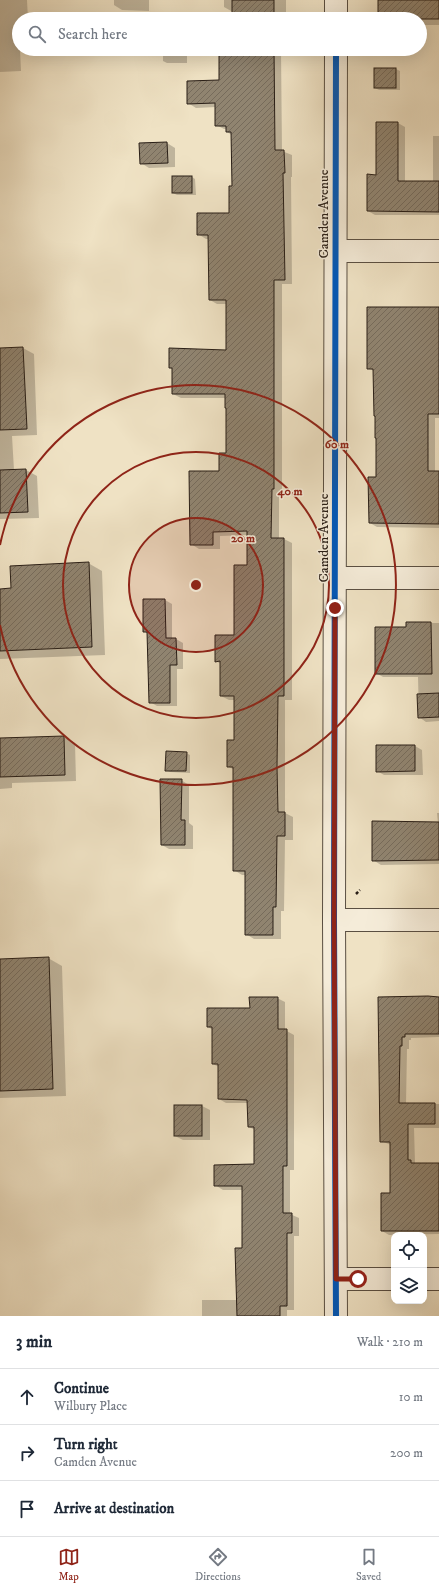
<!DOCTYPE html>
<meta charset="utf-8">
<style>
body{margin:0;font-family:"IM FELL DW Pica",serif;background:#f2f2f3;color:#1f2937}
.controls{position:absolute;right:12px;bottom:12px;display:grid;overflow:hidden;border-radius:8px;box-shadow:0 4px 16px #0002}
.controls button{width:36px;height:36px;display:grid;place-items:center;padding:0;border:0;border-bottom:1px solid #e0e1e3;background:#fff;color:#1f2937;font:20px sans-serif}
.stop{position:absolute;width:12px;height:12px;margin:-9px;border:3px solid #8f2418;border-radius:50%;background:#fff}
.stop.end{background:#8f2418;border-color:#fff;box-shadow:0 1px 4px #0008}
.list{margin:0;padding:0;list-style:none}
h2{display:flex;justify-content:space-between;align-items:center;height:52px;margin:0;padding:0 16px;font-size:17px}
h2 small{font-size:13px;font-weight:400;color:#747a83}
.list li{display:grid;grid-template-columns:26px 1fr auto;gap:12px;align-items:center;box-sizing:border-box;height:56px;padding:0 16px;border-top:1px solid #e0e1e3}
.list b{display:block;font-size:15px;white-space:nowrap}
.list p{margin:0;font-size:13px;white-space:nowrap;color:#747a83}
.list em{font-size:13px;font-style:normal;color:#747a83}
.icon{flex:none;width:22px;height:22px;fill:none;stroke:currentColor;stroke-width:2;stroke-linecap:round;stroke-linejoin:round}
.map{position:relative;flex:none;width:439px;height:1316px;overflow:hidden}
.search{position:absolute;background:#fff;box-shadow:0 4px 16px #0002;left:12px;right:12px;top:12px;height:44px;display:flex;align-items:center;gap:10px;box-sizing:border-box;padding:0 14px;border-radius:22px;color:#747a83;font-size:15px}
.sheet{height:220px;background:#fff}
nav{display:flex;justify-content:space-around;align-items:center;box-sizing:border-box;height:56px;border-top:1px solid #e0e1e3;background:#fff;font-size:11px;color:#747a83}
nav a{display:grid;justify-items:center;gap:2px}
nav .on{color:#8f2418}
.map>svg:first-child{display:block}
.shadow{fill:#0003}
.building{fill:url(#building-hatch);stroke:#291e16}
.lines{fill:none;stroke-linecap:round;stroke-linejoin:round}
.minor-casing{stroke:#5a4f42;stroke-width:24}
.path{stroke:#291e16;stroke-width:2.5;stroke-dasharray:3 2;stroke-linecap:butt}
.minor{stroke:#f5ecd9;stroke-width:22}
.cycleway-casing{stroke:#f5ecd9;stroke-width:8}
.cycleway{stroke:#0057b8;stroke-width:6}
.route{stroke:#8f2418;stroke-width:5}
.ring{fill:none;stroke:#8f2418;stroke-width:2}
.labels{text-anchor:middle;stroke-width:3;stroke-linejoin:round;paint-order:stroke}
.street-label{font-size:14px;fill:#291e16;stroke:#f5ecd9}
.centre{fill:#8f2418;stroke:#f5ecd9;stroke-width:2}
.ring-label{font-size:12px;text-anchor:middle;font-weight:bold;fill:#8f2418;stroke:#f5ecd9;stroke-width:3;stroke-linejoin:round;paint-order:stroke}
</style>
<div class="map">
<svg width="439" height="1316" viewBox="0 0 439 1316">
<defs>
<pattern id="building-hatch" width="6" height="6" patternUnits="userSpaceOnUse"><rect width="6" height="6" fill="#908470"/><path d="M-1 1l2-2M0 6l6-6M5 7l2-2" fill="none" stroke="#766b5b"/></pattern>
</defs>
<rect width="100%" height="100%" fill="#efe2c4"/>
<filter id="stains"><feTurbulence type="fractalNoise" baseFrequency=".005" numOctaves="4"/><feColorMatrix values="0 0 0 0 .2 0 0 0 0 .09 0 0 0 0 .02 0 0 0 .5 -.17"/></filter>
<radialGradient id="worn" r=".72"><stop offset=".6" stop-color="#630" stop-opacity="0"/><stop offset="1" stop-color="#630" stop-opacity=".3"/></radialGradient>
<g class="shadow">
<polygon points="0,0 27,0 28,19 19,19 19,49 20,49 21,71 0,72"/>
<polygon points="114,0 149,0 149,11 122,10 114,5"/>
<polygon points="224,0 286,0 286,19 233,19 233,12 224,7"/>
<polygon points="379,0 439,0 439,25 420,25 420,27 420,19 379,19"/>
<polygon points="163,49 187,49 187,63 167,63 163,61"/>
<polygon points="220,49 281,49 282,151 292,155 292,177 291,177 292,284 282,284 282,493 279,493 279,539 284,539 292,543 292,700 285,700 285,813 293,817 293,840 285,840 284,911 281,911 281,939 254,939 246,934 246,875 242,875 234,870 234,770 228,766 235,741 235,700 229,700 221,696 221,664 216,661 235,636 248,566 248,535 220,536 220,549 199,549 191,544 228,454 228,409 226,398 181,398 173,394 173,369 170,368 227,351 227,304 217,304 210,300 209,239 206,239 198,234 230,214 233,187 232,135 227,132 227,129 224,129 216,125 216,107 196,108 188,103 220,81"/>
<polygon points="375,69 396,69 400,71 400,90 379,90 375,88"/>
<polygon points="398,123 405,127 405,182 433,182 433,136 439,136 439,215 375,215 368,211 377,176"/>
<polygon points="167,143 175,148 175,167 149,168 141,163"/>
<polygon points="192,177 195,179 196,195 177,195 173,193"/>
<polygon points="439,308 439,418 435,418 435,472 439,472 439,528 377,527 370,523 377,478 374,371 368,368"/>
<polygon points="23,348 34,354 37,435 12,436 14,470 26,470 37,476 39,518 0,519 0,349"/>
<polygon points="88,563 102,571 105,655 0,659 0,590 12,589"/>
<polygon points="165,600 172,604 172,639 176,639 183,643 183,669 177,669 177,706 157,706 150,702 148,634 144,631"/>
<polygon points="407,623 439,623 439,721 426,722 419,717 418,677 383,677 376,673 407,628"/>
<polygon points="64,737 75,743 76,781 12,783 12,788 0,789 0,739"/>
<polygon points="415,746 422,750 423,775 384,775 377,771"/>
<polygon points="186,753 190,755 190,773 170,772 166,770"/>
<polygon points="181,780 189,785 189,823 193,826 193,849 169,849 162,845"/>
<polygon points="437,813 439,813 439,864 381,865 373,860 438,823"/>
<polygon points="48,958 62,966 66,1096 0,1098 0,960"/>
<polygon points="439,997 439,1037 411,1038 411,1040 409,1040 409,1049 407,1049 406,1104 439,1104 439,1128 414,1128 415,1163 439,1164 439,1234 389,1235 382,1231 391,1194 391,1145 381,1141 379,998"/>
<polygon points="277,998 285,1002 285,1030 294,1035 294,1170 290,1170 290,1214 299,1218 299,1236 294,1236 294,1310 287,1310 287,1316 202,1316 202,1300 237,1300 243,1249 243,1190 223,1190 215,1185 255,1165 255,1130 249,1127 248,1103 226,1103 219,1099 219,1067 213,1064 213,1030 208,1027"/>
<polygon points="175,1106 202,1106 210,1110 210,1140 183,1140 175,1136"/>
</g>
<g class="building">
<rect x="232" y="0" width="42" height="19"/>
<rect x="378" y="0" width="61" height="19"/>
<polygon points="219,49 274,49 275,150 284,150 285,173 283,173 285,280 274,280 274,489 272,489 271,538 284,538 284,696 278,696 277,767 278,812 285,812 285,836 277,836 276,907 273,907 273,935 245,935 245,871 233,871 233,767 227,767 227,740 234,740 234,696 220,696 220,661 215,662 215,635 234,635 234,565 247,565 247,531 213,532 213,545 190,545 189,471 219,471 219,453 226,453 226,408 225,408 225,394 172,394 172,368 169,368 169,348 226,350 226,300 209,300 208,235 197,235 197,213 229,213 229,186 232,186 231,132 226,132 226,126 215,126 215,103 187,104 187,81 219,80"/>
<rect x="374" y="68" width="22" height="20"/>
<polygon points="376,122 398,122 398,181 439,181 439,212 367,211 367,174 376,175"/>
<polygon points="167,142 168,163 140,164 139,143"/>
<rect x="172" y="176" width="20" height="17"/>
<polygon points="367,307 439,307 439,414 428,414 428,471 439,471 439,524 369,523 368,477 376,477 376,438 375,438 375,416 374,416 373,369 367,369"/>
<polygon points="23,347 27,429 0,430 0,348"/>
<polygon points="26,469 28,512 0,513 0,470"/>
<polygon points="89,562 92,647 0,651 0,589 11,588 10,566"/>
<polygon points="143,599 165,599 166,638 176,638 177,665 170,665 170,703 149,703 147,632 143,632"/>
<polygon points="406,622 431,622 432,674 375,674 375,627 406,627"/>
<polygon points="439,693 439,717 418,718 417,694"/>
<polygon points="64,736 65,775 0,777 0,738"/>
<polygon points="376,745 415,745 415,771 376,772"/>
<polygon points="166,751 187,752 186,771 165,771"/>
<polygon points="160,779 182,779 181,820 185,820 185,845 161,845"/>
<polygon points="372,821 439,822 439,860 372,861"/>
<polygon points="49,957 53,1089 0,1091 0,959"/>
<polygon points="428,996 439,997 439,1034 405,1034 405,1037 402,1037 402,1046 400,1046 399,1103 435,1103 435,1124 408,1124 408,1160 411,1160 411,1163 439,1163 439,1231 381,1231 381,1193 390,1193 390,1142 380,1142 378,997"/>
<polygon points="249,997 278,997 278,1029 287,1029 287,1166 283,1166 283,1213 292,1213 292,1233 287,1233 287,1306 280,1306 280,1316 237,1316 235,1248 242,1248 242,1186 214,1186 214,1165 254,1164 254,1127 248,1127 247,1100 218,1099 218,1064 212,1064 212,1027 207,1027 207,1008 250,1008"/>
<rect x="174" y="1105" width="28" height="31"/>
</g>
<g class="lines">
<g class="minor-casing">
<g id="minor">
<polyline points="336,0 336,19"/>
<polyline points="336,49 334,920 336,1316"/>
<polyline points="335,251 439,251"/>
<polyline points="335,578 439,578"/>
<polyline points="334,920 439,920"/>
<polyline points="336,1279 394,1279"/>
<polyline points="424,1279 439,1279"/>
</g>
</g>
<polyline class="path" points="356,894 360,890"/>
<use href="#minor" class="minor"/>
<g class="cycleway-casing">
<polyline id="cycleway" points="336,49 334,920 336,1316"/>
</g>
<use href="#cycleway" class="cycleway"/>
</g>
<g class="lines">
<polyline class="route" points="335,608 334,920 336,1279 358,1279"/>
</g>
<circle cx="196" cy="585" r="67" fill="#8f2418" fill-opacity=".12"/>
<g class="ring">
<circle cx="196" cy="585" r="67"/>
<circle cx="196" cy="585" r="133"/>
<path d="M0 545A200 200 0 1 1 0 625"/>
</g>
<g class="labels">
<g class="street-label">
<text transform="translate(323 214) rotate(-90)" y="5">Camden Avenue</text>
<text transform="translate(323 538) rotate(-90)" y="5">Camden Avenue</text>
</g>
</g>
<circle cx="196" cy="585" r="6" class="centre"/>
<g class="ring-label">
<text x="337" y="448">60 m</text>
<text x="290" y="495">40 m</text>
<text x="243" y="542">20 m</text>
</g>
<rect width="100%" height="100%" filter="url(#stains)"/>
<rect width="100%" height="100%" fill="url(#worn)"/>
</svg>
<div class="controls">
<button><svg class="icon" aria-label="locate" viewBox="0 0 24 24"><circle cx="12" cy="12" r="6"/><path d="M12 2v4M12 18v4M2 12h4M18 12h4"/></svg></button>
<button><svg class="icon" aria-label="layers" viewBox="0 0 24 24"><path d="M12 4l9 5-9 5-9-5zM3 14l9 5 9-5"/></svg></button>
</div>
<div class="stop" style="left:358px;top:1279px"></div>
<div class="stop end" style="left:335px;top:608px"></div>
<div class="search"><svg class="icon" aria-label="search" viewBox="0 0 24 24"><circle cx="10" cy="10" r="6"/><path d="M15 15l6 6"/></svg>Search here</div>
</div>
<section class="sheet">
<h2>3 min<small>Walk · 210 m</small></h2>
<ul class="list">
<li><svg class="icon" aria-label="ahead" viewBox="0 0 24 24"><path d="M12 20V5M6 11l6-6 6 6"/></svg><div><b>Continue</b><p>Wilbury Place</p></div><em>10 m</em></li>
<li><svg class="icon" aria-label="right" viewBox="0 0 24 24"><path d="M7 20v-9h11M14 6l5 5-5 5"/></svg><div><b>Turn right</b><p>Camden Avenue</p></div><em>200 m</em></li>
<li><svg class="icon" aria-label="arrive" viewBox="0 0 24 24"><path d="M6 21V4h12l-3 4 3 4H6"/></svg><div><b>Arrive at destination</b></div></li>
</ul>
</section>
<nav>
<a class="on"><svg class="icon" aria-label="map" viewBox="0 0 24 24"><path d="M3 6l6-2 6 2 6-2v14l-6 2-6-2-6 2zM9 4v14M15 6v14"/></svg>Map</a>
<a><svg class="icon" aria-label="directions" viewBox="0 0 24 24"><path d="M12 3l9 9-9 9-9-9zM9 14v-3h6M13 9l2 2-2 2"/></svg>Directions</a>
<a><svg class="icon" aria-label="saved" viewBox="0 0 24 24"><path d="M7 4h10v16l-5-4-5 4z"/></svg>Saved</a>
</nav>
